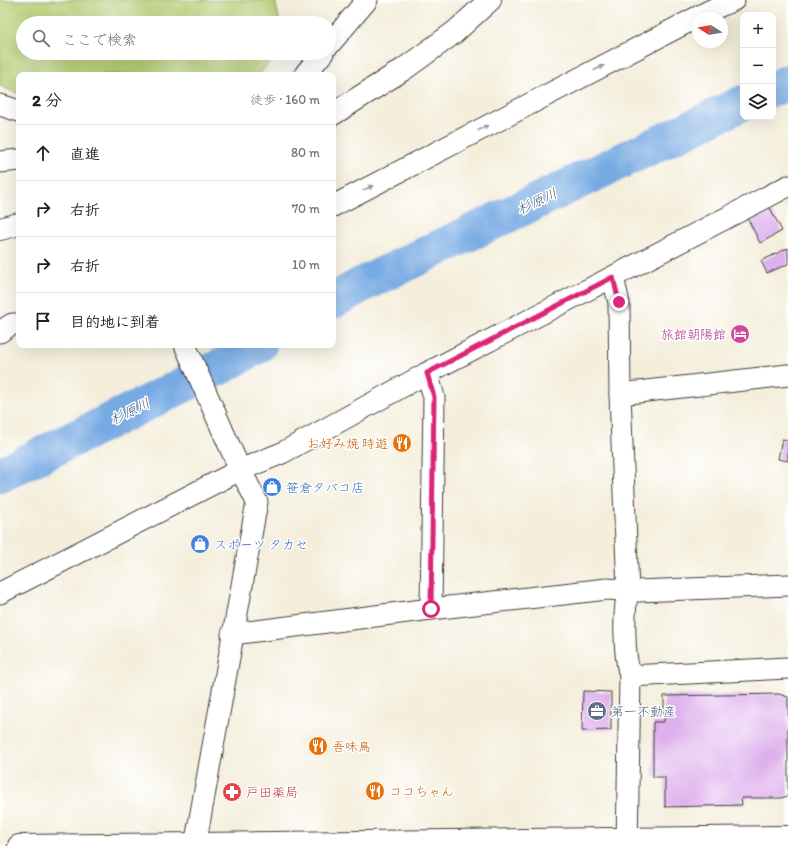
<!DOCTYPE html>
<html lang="ja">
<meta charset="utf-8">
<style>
body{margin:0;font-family:Itim,"Klee One",sans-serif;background:#f6f6f6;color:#202124}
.controls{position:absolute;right:12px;top:12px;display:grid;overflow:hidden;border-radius:8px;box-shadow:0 4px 16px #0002}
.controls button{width:36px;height:36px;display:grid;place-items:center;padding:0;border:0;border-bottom:1px solid #e0e0e0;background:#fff;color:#202124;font:20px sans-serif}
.compass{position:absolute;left:692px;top:12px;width:36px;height:36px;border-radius:50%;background:#fff;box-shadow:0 4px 16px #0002;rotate:281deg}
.stop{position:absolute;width:12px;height:12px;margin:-9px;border:3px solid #db2777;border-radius:50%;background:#fff}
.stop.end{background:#db2777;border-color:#fff;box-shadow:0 1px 4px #0008}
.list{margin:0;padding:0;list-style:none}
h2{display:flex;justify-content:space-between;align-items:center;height:52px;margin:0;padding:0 16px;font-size:17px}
h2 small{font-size:13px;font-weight:400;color:#757577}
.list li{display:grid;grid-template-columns:26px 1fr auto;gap:12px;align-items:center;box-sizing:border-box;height:56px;padding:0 16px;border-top:1px solid #e0e0e0}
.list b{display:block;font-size:15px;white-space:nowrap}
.list em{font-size:13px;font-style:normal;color:#757577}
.icon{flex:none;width:22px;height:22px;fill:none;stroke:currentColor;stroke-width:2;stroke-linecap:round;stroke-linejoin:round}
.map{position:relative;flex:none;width:788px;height:846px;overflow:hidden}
.search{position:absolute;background:#fff;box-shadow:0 4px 16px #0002;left:16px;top:16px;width:320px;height:44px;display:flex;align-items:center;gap:10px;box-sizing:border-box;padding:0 14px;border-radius:22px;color:#757577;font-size:15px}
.panel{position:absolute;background:#fff;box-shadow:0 4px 16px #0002;left:16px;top:72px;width:320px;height:276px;border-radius:8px}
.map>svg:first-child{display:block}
.green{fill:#b5cd73;stroke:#687448}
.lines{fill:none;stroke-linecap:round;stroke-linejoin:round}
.stream{stroke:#77aae3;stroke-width:6}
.river{stroke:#77aae3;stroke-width:36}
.building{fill:#deb0ed}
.minor-casing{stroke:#3c3c39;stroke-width:23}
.tertiary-casing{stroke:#3c3c39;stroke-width:24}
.minor{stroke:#fff;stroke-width:21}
.tertiary{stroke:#fff;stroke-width:22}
.oneway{fill:#999}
.route{stroke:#db2777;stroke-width:5}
.labels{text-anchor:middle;stroke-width:3;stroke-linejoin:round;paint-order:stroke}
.hotel-label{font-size:13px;fill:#b23c85;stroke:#fff;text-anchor:end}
.food-label{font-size:13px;fill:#c56008;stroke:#fff;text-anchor:start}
.shop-label{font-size:13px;fill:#366cbe;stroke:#fff;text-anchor:start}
.service-label{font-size:13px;fill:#4e5e75;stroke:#fff;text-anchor:start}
.health-label{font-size:13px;fill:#be3a42;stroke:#fff;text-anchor:start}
.water-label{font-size:14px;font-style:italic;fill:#455c76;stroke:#fff}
</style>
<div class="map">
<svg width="788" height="846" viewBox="0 0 788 846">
<rect width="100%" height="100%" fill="#fff"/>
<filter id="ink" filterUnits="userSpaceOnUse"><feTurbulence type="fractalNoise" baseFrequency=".025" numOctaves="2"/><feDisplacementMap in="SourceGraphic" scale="8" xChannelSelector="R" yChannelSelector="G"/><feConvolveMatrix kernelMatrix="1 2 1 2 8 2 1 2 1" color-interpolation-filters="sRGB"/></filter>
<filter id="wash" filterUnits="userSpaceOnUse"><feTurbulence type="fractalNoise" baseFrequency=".012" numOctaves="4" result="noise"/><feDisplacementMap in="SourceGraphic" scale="16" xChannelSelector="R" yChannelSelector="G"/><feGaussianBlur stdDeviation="0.9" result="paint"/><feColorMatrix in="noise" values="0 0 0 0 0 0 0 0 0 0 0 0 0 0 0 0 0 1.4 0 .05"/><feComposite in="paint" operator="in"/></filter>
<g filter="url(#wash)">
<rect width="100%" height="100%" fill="#f4eedb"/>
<polygon class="green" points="0,0 275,0 280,23 23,23 23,53 277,53 259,75 19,75 19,94 0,86"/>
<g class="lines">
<polyline class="stream" points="292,75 301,66"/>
<g class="river">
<polyline points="773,89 788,82"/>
<polyline points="333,301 361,285 743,103"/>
<polyline points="0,475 228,363 259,345"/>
</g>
</g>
<g id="blocks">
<g class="building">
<polygon points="768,204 782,231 760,243 746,215"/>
<polygon points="788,248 788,264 767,273 761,261"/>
<polygon points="782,439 788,440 788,461 778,459"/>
<polygon points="583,691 611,692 611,730 582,731"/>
<polygon points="779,694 788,697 788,796 781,798 741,798 742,805 665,807 665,777 653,777 653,722 664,722 664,696"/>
</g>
</g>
</g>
<g filter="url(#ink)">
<use href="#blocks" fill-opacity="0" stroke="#3c3c39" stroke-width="1"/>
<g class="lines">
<g class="minor-casing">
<g id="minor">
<polyline points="329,45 367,0"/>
<polyline points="307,75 306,73 323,53"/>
<polyline points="0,105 19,111"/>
<polyline points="0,162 19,160"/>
<polyline points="333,206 709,11 734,0"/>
<path d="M 613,277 L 619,303 L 620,394 L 628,591 C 623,613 624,655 630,676 L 627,846"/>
<polyline points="0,332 12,324 19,324"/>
<polyline points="185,345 237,463 257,502 195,846"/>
<polyline points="427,373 434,397 431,609"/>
<polyline points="620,394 788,375"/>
<polyline points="0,593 240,470 282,453 427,373 788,186"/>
<polyline points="232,634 431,609 607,589 638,591 788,585"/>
<polyline points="630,676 788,668"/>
</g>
</g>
<g class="tertiary-casing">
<g id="tertiary">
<polyline points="333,114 404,69 455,32 490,0"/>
<polyline points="0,229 19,224"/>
<polyline points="19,846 788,837"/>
</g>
</g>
<use href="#minor" class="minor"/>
<use href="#tertiary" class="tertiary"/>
</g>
<defs><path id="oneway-solid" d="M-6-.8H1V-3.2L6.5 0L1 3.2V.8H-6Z"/></defs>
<g class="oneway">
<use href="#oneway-solid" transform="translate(599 68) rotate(-27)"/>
<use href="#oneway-solid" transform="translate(483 128) rotate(-27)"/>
<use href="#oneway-solid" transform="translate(368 188) rotate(-27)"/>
</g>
</g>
<g class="lines" filter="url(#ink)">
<polyline class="route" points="431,609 434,397 427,373 613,277 619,302"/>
</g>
<defs>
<g id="hotel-disc" transform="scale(1)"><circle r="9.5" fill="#d1479c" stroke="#fff"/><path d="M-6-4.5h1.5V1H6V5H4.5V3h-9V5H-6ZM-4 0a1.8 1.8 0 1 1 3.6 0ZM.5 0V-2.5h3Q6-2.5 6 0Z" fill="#fff"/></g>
<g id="restaurant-disc" transform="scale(1)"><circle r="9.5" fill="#e8710a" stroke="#fff"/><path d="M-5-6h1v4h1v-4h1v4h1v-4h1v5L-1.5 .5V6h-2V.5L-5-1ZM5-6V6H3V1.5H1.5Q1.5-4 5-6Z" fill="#fff"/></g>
<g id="shop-disc" transform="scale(1)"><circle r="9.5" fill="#3f7fe0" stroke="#fff"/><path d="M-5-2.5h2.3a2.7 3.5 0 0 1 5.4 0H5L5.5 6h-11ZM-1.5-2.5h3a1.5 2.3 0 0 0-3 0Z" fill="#fff"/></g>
<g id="office-disc" transform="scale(1)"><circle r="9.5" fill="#5c6f8a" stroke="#fff"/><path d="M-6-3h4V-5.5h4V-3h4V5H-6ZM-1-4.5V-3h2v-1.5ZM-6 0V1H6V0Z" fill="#fff"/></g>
<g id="pharmacy-disc" transform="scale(1)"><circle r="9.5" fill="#e0444e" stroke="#fff"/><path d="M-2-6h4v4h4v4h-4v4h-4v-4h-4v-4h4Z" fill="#fff"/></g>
</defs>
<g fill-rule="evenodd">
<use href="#hotel-disc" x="740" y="334"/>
<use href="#restaurant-disc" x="402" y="443"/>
<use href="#shop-disc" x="272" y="487"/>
<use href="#shop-disc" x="200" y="544"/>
<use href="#office-disc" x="597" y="711"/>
<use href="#restaurant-disc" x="318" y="746"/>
<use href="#restaurant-disc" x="375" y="791"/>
<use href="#pharmacy-disc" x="232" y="792"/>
</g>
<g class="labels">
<g class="hotel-label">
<text x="726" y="339">旅館朝陽館</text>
</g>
<g class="food-label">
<text x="388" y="448" text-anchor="end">お好み焼 時遊</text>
<text x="332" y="751">吾味鳥</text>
<text x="389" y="796">ココちゃん</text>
</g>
<g class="shop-label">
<text x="286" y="492">笹倉タバコ店</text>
<text x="214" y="549">スポーツ タカセ</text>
</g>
<g class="service-label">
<text x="611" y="716">第一不動産</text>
</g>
<g class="health-label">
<text x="246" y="797">戸田薬局</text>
</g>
<g class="water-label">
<text transform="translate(537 201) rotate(-25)" y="5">杉原川</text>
<text transform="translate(130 411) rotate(-26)" y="5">杉原川</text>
</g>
</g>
</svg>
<div class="controls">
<button>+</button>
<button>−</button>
<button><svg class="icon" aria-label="layers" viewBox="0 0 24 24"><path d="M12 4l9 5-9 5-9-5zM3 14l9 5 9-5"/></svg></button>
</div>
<svg class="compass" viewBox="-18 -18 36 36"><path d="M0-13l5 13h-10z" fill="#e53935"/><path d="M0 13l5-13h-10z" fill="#757577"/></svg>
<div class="stop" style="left:431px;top:609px"></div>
<div class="stop end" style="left:619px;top:302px"></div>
<div class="search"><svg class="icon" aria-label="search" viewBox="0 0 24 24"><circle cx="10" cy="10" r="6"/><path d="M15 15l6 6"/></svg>ここで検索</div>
<section class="panel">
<h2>2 分<small>徒歩 · 160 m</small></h2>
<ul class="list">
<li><svg class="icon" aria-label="ahead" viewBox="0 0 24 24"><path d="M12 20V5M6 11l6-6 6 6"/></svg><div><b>直進</b></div><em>80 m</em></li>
<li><svg class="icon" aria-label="right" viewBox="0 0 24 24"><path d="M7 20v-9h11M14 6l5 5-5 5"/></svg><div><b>右折</b></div><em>70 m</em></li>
<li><svg class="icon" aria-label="right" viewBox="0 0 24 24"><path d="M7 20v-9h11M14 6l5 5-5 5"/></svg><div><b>右折</b></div><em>10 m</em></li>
<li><svg class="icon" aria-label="arrive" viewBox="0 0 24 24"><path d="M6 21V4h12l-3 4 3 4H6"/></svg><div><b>目的地に到着</b></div></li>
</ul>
</section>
</div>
